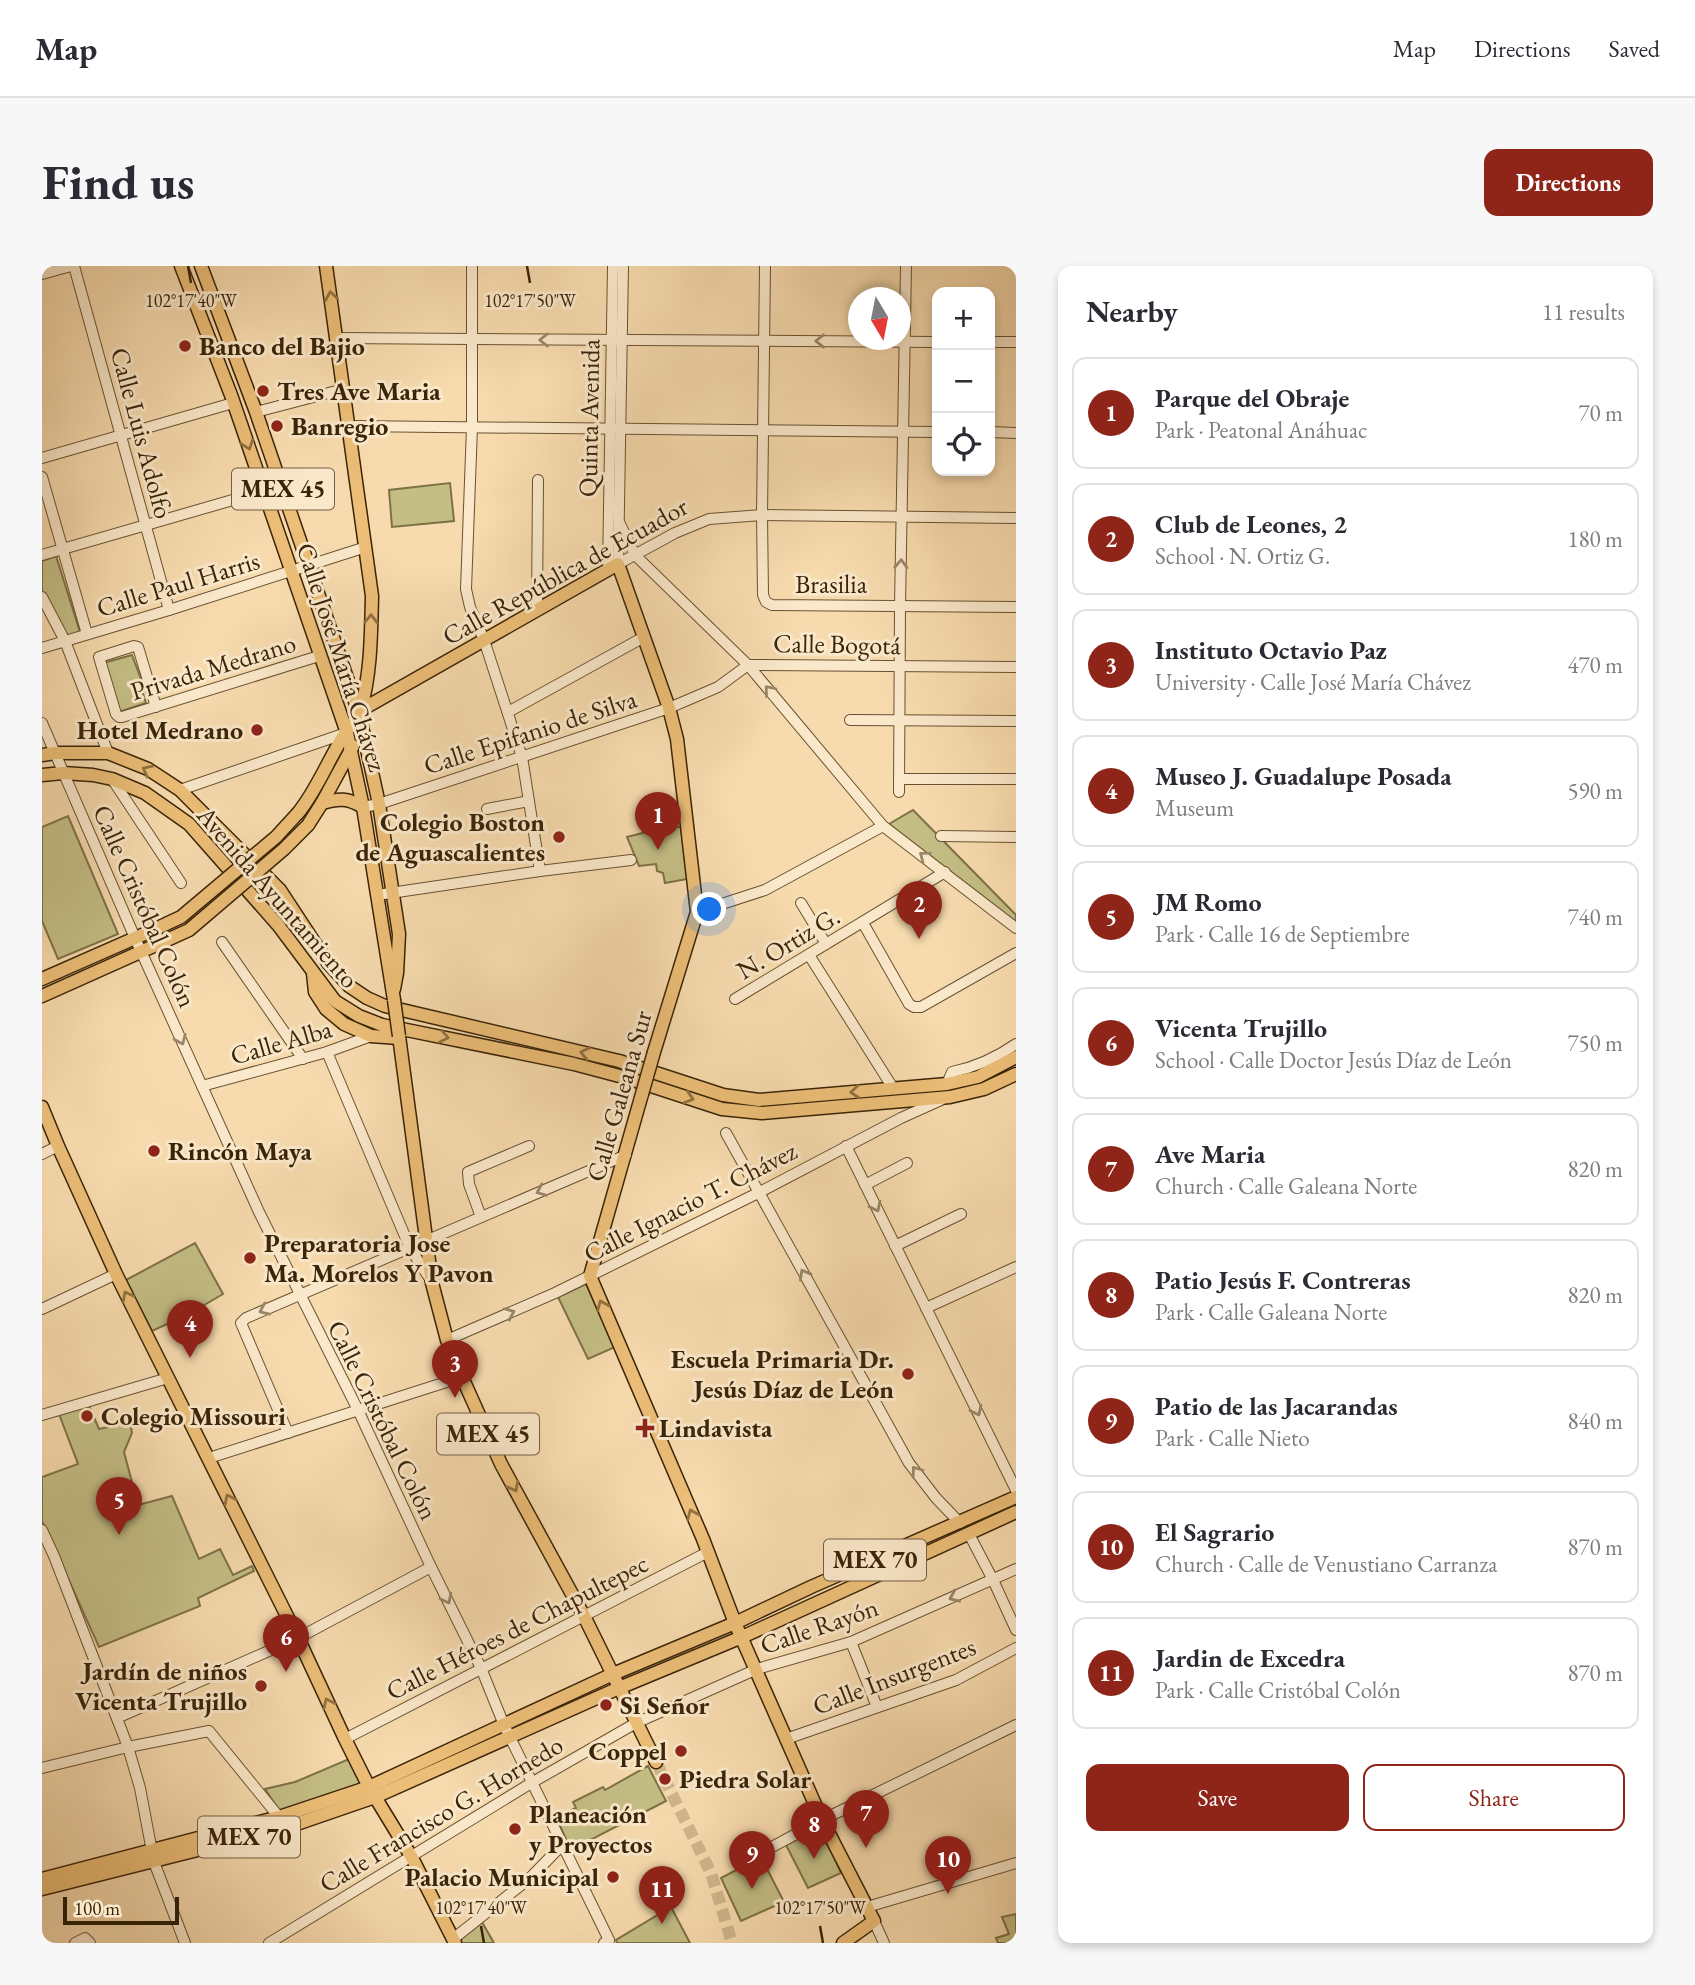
<!DOCTYPE html>
<meta charset="utf-8">
<style>
body{margin:0;font-family:"EB Garamond",serif;background:#f7f7f7;color:#2b2b33}
.controls{position:absolute;right:21px;top:21px;display:grid;overflow:hidden;border-radius:14px;box-shadow:0 4px 10px #0003}
.controls button{width:63px;height:63px;display:grid;place-items:center;padding:0;border:0;border-bottom:2px solid #e1e1e2;background:#fff;color:#2b2b33;font:35px sans-serif}
.compass{position:absolute;left:806px;top:21px;width:63px;height:63px;border-radius:50%;background:#fff;box-shadow:0 4px 10px #0003;rotate:170deg}
.scale{position:absolute;left:21px;bottom:18px;width:116px;box-sizing:border-box;padding-left:7px;border:4px solid #3a2408;border-top:0;font-size:19px;line-height:24px;white-space:nowrap;color:#3a2408;-webkit-text-stroke:5px #fae8ca;paint-order:stroke}
.you{position:absolute;left:668px;top:644px;width:24px;height:24px;margin:-18px;border:5px solid #fff;border-radius:50%;background:#1a73e8;box-shadow:0 0 0 10px #1a73e833}
.badge{display:grid;place-items:center;width:46px;height:46px;border-radius:50%;background:#8f2418;color:#fff;font-size:23px;font-weight:700}
.pin{position:absolute;translate:-50% -58px;filter:drop-shadow(0 2px 4px #0008)}
.pin::after{content:'';position:absolute;top:37px;width:24px;height:21px;background:inherit;clip-path:polygon(0 0,100% 0,50% 100%)}
.list{margin:0;padding:0;list-style:none}
h2{display:flex;justify-content:space-between;align-items:center;height:91px;margin:0;padding:0 28px;font-size:30px}
h2 small{font-size:23px;font-weight:400;color:#7c7c81}
.list li{display:grid;grid-template-columns:46px 1fr auto;gap:21px;align-items:center;box-sizing:border-box;height:112px;margin:0 14px 14px;padding:0 14px;border:2px solid #e1e1e2;border-radius:14px}
.list b{display:block;font-size:26px;white-space:nowrap}
.list p{margin:0;font-size:23px;white-space:nowrap;color:#7c7c81}
.list em{font-size:23px;font-style:normal;color:#7c7c81}
.actions{display:flex;gap:14px;padding:21px 28px}
.actions a{flex:1;padding:16px 0;border:2px solid #8f2418;border-radius:14px;text-align:center;font-size:24px;color:#8f2418}
.actions .main{background:#8f2418;color:#fff}
.icon{flex:none;width:38px;height:38px;fill:none;stroke:currentColor;stroke-width:2;stroke-linecap:round;stroke-linejoin:round}
.map{position:relative;flex:none;width:974px;height:1677px;overflow:hidden;border-radius:14px}
header{display:flex;align-items:center;gap:42px;box-sizing:border-box;height:98px;padding:0 35px;background:#fff;border-bottom:2px solid #e1e1e2}
header strong{font-size:33px}
nav{display:flex;gap:38px;margin-inline-start:auto;font-size:24px}
.intro{display:flex;align-items:center;justify-content:space-between;box-sizing:border-box;height:168px;padding:0 42px}
h1{margin:0;font-size:49px}
.button{padding:18px 32px;border-radius:14px;background:#8f2418;color:#fff;font-size:24px;font-weight:700}
main{display:flex;gap:42px;padding:0 42px}
aside{flex:1;background:#fff;border-radius:14px;box-shadow:0 4px 10px #0003}
.map>svg:first-child{display:block}
.green{fill:#c4be85;stroke:#7f7146;stroke-width:2}
.lines{fill:none;stroke-linecap:round;stroke-linejoin:round}
.major-tunnel{stroke:#d1b68d;stroke-width:12;stroke-dasharray:12 6;stroke-linecap:butt}
.minor-casing{stroke:#695232;stroke-width:12}
.major-casing{stroke:#3a2408;stroke-width:15}
.minor{stroke:#fae8ca;stroke-width:10}
.major{stroke:#ecbe77;stroke-width:12}
.major-bridge-casing{stroke:#3a2408;stroke-width:15;stroke-linecap:butt}
.major-bridge{stroke:#ecbe77;stroke-width:12}
.oneway{stroke:#937140}
.oneway2{stroke:#9a8669}
.ticks{fill:none;stroke:#3a2408;stroke-width:2.5}
.poi-dot{fill:#8f2418;stroke:#fae8ca;stroke-width:2.5}
.labels{text-anchor:middle;stroke-width:6;stroke-linejoin:round;paint-order:stroke}
.shield{fill:#fae8ca;stroke:#745f42;stroke-width:2}
.shield-label{font-size:24px;font-weight:bold;fill:#3a2408}
.poi-label{font-size:26px;font-weight:bold;fill:#3a2408;stroke:#fae8ca;text-anchor:start}
.street-label{font-size:26px;fill:#3a2408;stroke:#fae8ca}
.ticks-label{font-size:18px;text-anchor:middle;fill:#3a2408;stroke:#fae8ca;stroke-width:6;stroke-linejoin:round;paint-order:stroke}
</style>
<header>
<strong>Map</strong>
<nav><a>Map</a><a>Directions</a><a>Saved</a></nav>
</header>
<div class="intro"><h1>Find us</h1><a class="button">Directions</a></div>
<main>
<div class="map">
<svg width="974" height="1677" viewBox="0 0 974 1677">
<rect width="100%" height="100%" fill="#f7dbae"/>
<filter id="stains"><feTurbulence type="fractalNoise" baseFrequency=".00286" numOctaves="4"/><feColorMatrix values="0 0 0 0 .2 0 0 0 0 .09 0 0 0 0 .02 0 0 0 .5 -.17"/></filter>
<radialGradient id="worn" r=".72"><stop offset=".6" stop-color="#630" stop-opacity="0"/><stop offset="1" stop-color="#630" stop-opacity=".3"/></radialGradient>
<g class="green">
<polygon points="408,217 412,255 350,261 347,224"/>
<polygon points="14,290 38,366 23,372 0,325 0,295"/>
<polygon points="90,389 99,413 98,418 104,437 77,446 61,397"/>
<polygon points="871,544 974,649 974,656 847,558"/>
<polygon points="26,550 76,668 16,693 0,655 0,561"/>
<polygon points="624,561 639,561 645,613 623,617 621,607 615,605 614,598 597,600 585,571"/>
<polygon points="153,977 181,1028 145,1049 110,1065 84,1014"/>
<polygon points="544,1018 573,1081 546,1093 516,1031"/>
<polygon points="47,1140 57,1163 88,1156 90,1167 82,1186 96,1239 130,1230 157,1293 178,1283 191,1309 210,1300 212,1305 156,1332 158,1340 57,1381 0,1255 0,1211 36,1198 17,1148"/>
<polygon points="307,1493 319,1519 239,1547 223,1523 253,1516"/>
<polygon points="606,1500 624,1535 529,1584 514,1551 534,1542 531,1536 561,1521 563,1524"/>
<polygon points="778,1561 799,1607 766,1622 744,1579"/>
<polygon points="719,1591 741,1634 736,1636 737,1638 699,1655 679,1612"/>
<polygon points="629,1641 648,1677 575,1677 574,1674"/>
<polygon points="974,1648 974,1677 956,1677 954,1672 967,1668 960,1651"/>
<polygon points="440,1656 452,1677 419,1677 418,1674"/>
</g>
<g class="lines">
<polyline class="major-tunnel" points="614,1496 669,1607 690,1677"/>
<g class="minor-casing">
<g id="minor">
<polyline points="32,0 127,344"/>
<polyline points="430,0 430,161 424,323 428,341 442,374 480,491 498,605"/>
<polyline points="581,0 576,298 633,267 667,253 720,249 974,252"/>
<polyline points="723,0 720,249 721,329 724,336 730,339 974,341"/>
<polyline points="0,8 29,0"/>
<polyline points="295,72 895,76"/>
<polyline points="948,76 974,76"/>
<polyline points="214,146 302,123"/>
<polyline points="307,160 895,166"/>
<polyline points="948,166 974,167"/>
<polyline points="0,192 191,137"/>
<polyline points="0,211 45,368"/>
<polyline points="578,258 593,289 706,399 841,560 974,662"/>
<polyline points="0,289 222,225"/>
<polyline points="566,304 571,0"/>
<polyline points="0,331 23,375 66,487"/>
<polyline points="495,344 496,214"/>
<polyline points="0,382 127,344 324,281"/>
<polyline points="114,441 96,381 92,380 57,391 74,448 77,451 80,451 277,390"/>
<polyline points="466,446 602,371"/>
<polyline points="808,454 974,455"/>
<polyline points="0,457 93,672 217,946 316,1144 389,1301 439,1402 462,1459 567,1674 562,1677"/>
<polyline points="70,513 139,617"/>
<polyline points="857,513 974,513"/>
<polyline points="138,524 304,467"/>
<polyline points="857,526 858,340 864,0"/>
<polyline points="321,541 337,538 627,442 676,421 706,399 974,401"/>
<polyline points="445,543 487,535"/>
<polyline points="899,570 974,571"/>
<polyline points="335,629 498,605 589,594"/>
<polyline points="759,637 784,678"/>
<polyline points="655,646 723,624 841,560"/>
<polyline points="821,657 867,738 872,741 879,741 974,687"/>
<polyline points="180,676 261,793"/>
<polyline points="767,689 851,822"/>
<polyline points="693,733 903,606"/>
<polyline points="285,786 368,982 390,1016"/>
<path d="M 905,818 L 910,806 C 934,801 954,792 974,778"/>
<polyline points="160,820 285,786 329,770"/>
<polyline points="684,867 867,1197 894,1232 918,1257"/>
<polyline points="804,880 974,1224"/>
<polyline points="0,888 16,880"/>
<polyline points="823,919 865,897"/>
<polyline points="439,951 427,918 426,906 487,880"/>
<polyline points="853,980 919,948"/>
<polyline points="884,1042 974,1001"/>
<polyline points="0,1043 74,1008"/>
<polyline points="405,1074 513,1027 716,927 859,852 899,834"/>
<polyline points="0,1149 126,1112"/>
<polyline points="246,1167 199,1057 204,1052 584,889"/>
<polyline points="167,1192 420,1111"/>
<polyline points="0,1264 12,1290 86,1481 98,1522 112,1596 143,1677"/>
<polyline points="927,1268 951,1314 974,1364"/>
<polyline points="809,1376 835,1441"/>
<polyline points="75,1452 256,1372 389,1301"/>
<polyline points="303,1473 666,1286"/>
<polyline points="744,1473 914,1414 974,1382"/>
<polyline points="0,1502 86,1481 167,1465 237,1551"/>
<polyline points="717,1588 780,1554 974,1459"/>
<polyline points="825,1641 974,1597"/>
<polyline points="832,1655 842,1677"/>
<polyline points="411,1673 488,1612 521,1578"/>
<polyline points="33,1677 43,1672 48,1677"/>
<polyline points="227,1677 491,1516 594,1457 715,1403 809,1376 974,1303"/>
</g>
</g>
<g class="major-casing">
<g id="major">
<polyline points="139,0 189,129 305,467 321,541 352,734"/>
<polyline points="159,0 214,146 317,447 337,538 357,668 355,707 352,723"/>
<path d="M 284,0 L 330,330 C 329,372 329,407 318,447"/>
<polyline points="0,489 13,487 66,487 106,503 138,524 238,624 286,697 307,720 325,732 343,740 577,795 681,829 717,834 905,818 936,811 974,791"/>
<polyline points="0,509 21,507 51,509 70,513 103,527 147,558 236,659 293,735 317,750 340,759 532,798 585,812 680,843 720,847 908,831 942,823 974,808"/>
<path d="M 280,537 C 297,532 306,532 321,541"/>
<path d="M 256,547 C 283,514 294,468 326,440 L 576,298 L 627,442 L 635,473 L 655,646 L 612,786"/>
<polyline points="266,559 280,537 311,480"/>
<polyline points="271,707 273,726 284,743 302,758 329,770 357,772"/>
<polyline points="0,713 109,665"/>
<polyline points="0,730 114,679"/>
<polyline points="357,770 390,1017 405,1074 420,1111 459,1198 542,1350 614,1496"/>
<polyline points="600,828 548,1010 661,1273 693,1357 780,1554 832,1655 801,1677"/>
<polyline points="0,841 16,880 74,1008 256,1372 303,1473 327,1521 369,1590 413,1677"/>
<polyline points="0,1613 237,1551 327,1521 571,1408 693,1357 769,1321 974,1231"/>
<polyline points="0,1623 243,1562 333,1531 577,1422 700,1371 974,1246"/>
</g>
</g>
<use href="#minor" class="minor"/>
<use href="#major" class="major"/>
<g class="major-bridge-casing">
<g id="major-bridge">
<polyline points="109,665 139,651 234,571 256,547"/>
<polyline points="114,679 147,664 242,583 266,559"/>
<polyline points="352,734 357,770"/>
<polyline points="600,828 612,786"/>
</g>
</g>
<use href="#major-bridge" class="major-bridge"/>
</g>
<defs><path id="oneway-chevron" d="M-2-3.5L2.5 0L-2 3.5" fill="none" stroke-width="1.6" stroke-linecap="round" stroke-linejoin="round" transform="scale(1.75)"/></defs>
<g class="oneway">
<use href="#oneway-chevron" transform="translate(289 30) rotate(-99)"/>
<use href="#oneway-chevron" transform="translate(206 179) rotate(71)"/>
<use href="#oneway-chevron" transform="translate(329 353) rotate(-89)"/>
<use href="#oneway-chevron" transform="translate(105 504) rotate(-153)"/>
<use href="#oneway-chevron" transform="translate(402 771) rotate(11)"/>
<use href="#oneway-chevron" transform="translate(543 787) rotate(-167)"/>
<use href="#oneway-chevron" transform="translate(813 826) rotate(175)"/>
<use href="#oneway-chevron" transform="translate(647 832) rotate(18)"/>
<use href="#oneway-chevron" transform="translate(85 1030) rotate(-117)"/>
<use href="#oneway-chevron" transform="translate(560 1039) rotate(-113)"/>
<use href="#oneway-chevron" transform="translate(472 1221) rotate(62)"/>
<use href="#oneway-chevron" transform="translate(187 1233) rotate(-116)"/>
<use href="#oneway-chevron" transform="translate(650 1248) rotate(-113)"/>
<use href="#oneway-chevron" transform="translate(286 1437) rotate(-115)"/>
</g>
<g class="oneway2">
<use href="#oneway-chevron" transform="translate(502 74) rotate(-180)"/>
<use href="#oneway-chevron" transform="translate(778 75) rotate(-180)"/>
<use href="#oneway-chevron" transform="translate(859 298) rotate(-88)"/>
<use href="#oneway-chevron" transform="translate(727 424) rotate(-130)"/>
<use href="#oneway-chevron" transform="translate(882 590) rotate(-143)"/>
<use href="#oneway-chevron" transform="translate(139 774) rotate(66)"/>
<use href="#oneway-chevron" transform="translate(499 925) rotate(157)"/>
<use href="#oneway-chevron" transform="translate(834 941) rotate(64)"/>
<use href="#oneway-chevron" transform="translate(762 1008) rotate(-119)"/>
<use href="#oneway-chevron" transform="translate(222 1044) rotate(156)"/>
<use href="#oneway-chevron" transform="translate(468 1047) rotate(-23)"/>
<use href="#oneway-chevron" transform="translate(935 1145) rotate(64)"/>
<use href="#oneway-chevron" transform="translate(874 1205) rotate(-126)"/>
<use href="#oneway-chevron" transform="translate(912 1331) rotate(156)"/>
<use href="#oneway-chevron" transform="translate(405 1333) rotate(63)"/>
</g>
<path class="ticks" d="M 146,0 L 149,17M 485,0 L 488,17M 439,1660 L 442,1677M 778,1660 L 781,1677"/>
<g class="poi-dot">
<circle cx="143" cy="80" r="7"/>
<circle cx="221" cy="125" r="7"/>
<circle cx="235" cy="160" r="7"/>
<circle cx="215" cy="464" r="7"/>
<circle cx="517" cy="571" r="7"/>
<circle cx="112" cy="885" r="7"/>
<circle cx="208" cy="992" r="7"/>
<circle cx="866" cy="1108" r="7"/>
<circle cx="45" cy="1150" r="7"/>
<path d="M599.5 1151.5h7v7h7v7h-7v7h-7v-7h-7v-7h7z"/>
<circle cx="219" cy="1420" r="7"/>
<circle cx="564" cy="1439" r="7"/>
<circle cx="639" cy="1485" r="7"/>
<circle cx="623" cy="1513" r="7"/>
<circle cx="473" cy="1563" r="7"/>
<circle cx="571" cy="1611" r="7"/>
</g>
<g class="labels">
<g class="shield">
<rect x="190" y="202.5" width="102" height="41" rx="5"/>
<rect x="395" y="1147.5" width="102" height="41" rx="5"/>
<rect x="782" y="1273.5" width="102" height="41" rx="5"/>
<rect x="156" y="1550.5" width="102" height="41" rx="5"/>
</g>
<g class="shield-label">
<text x="241" y="231">MEX 45</text>
<text x="446" y="1176">MEX 45</text>
<text x="833" y="1302">MEX 70</text>
<text x="207" y="1579">MEX 70</text>
</g>
<g class="poi-label">
<text x="157" y="89">Banco del Bajio</text>
<text x="235" y="134">Tres Ave Maria</text>
<text x="249" y="169">Banregio</text>
<text x="201" y="473" text-anchor="end">Hotel Medrano</text>
<text x="503" y="565" text-anchor="end">Colegio Boston<tspan x="503" dy="30">de Aguascalientes</tspan></text>
<text x="126" y="894">Rincón Maya</text>
<text x="222" y="986">Preparatoria Jose<tspan x="222" dy="30">Ma. Morelos Y Pavon</tspan></text>
<text x="852" y="1102" text-anchor="end">Escuela Primaria Dr.<tspan x="852" dy="30">Jesús Díaz de León</tspan></text>
<text x="59" y="1159">Colegio Missouri</text>
<text x="617" y="1171">Lindavista</text>
<text x="205" y="1414" text-anchor="end">Jardín de niños<tspan x="205" dy="30">Vicenta Trujillo</tspan></text>
<text x="578" y="1448">Si Señor</text>
<text x="625" y="1494" text-anchor="end">Coppel</text>
<text x="637" y="1522">Piedra Solar</text>
<text x="487" y="1557">Planeación<tspan x="487" dy="30">y Proyectos</tspan></text>
<text x="557" y="1620" text-anchor="end">Palacio Municipal</text>
</g>
<g class="street-label">
<text transform="translate(547 152) rotate(-89)" y="9">Quinta Avenida</text>
<text transform="translate(100 167) rotate(75)" y="9">Calle Luis Adolfo</text>
<text transform="translate(523 305) rotate(-29)" y="9">Calle República de Ecuador</text>
<text transform="translate(136 318) rotate(-17)" y="9">Calle Paul Harris</text>
<text x="789" y="327">Brasilia</text>
<text transform="translate(795 378) rotate(1)" y="9">Calle Bogotá</text>
<text transform="translate(300 391) rotate(72)" y="9">Calle José María Chávez</text>
<text transform="translate(171 401) rotate(-17)" y="9">Privada Medrano</text>
<text transform="translate(488 466) rotate(-18)" y="9">Calle Epifanio de Silva</text>
<text transform="translate(236 631) rotate(49)" y="9">Avenida Ayuntamiento</text>
<text transform="translate(103 640) rotate(66)" y="9">Calle Cristóbal Colón</text>
<text transform="translate(746 677) rotate(-31)" y="9">N. Ortiz G.</text>
<text transform="translate(239 776) rotate(-16)" y="9">Calle Alba</text>
<text transform="translate(577 830) rotate(-74)" y="9">Calle Galeana Sur</text>
<text transform="translate(648 936) rotate(-27)" y="9">Calle Ignacio T. Chávez</text>
<text transform="translate(341 1154) rotate(64)" y="9">Calle Cristóbal Colón</text>
<text transform="translate(777 1360) rotate(-19)" y="9">Calle Rayón</text>
<text transform="translate(475 1361) rotate(-27)" y="9">Calle Héroes de Chapultepec</text>
<text transform="translate(852 1410) rotate(-21)" y="9">Calle Insurgentes</text>
<text transform="translate(399 1548) rotate(-31)" y="9">Calle Francisco G. Hornedo</text>
</g>
</g>
<g class="ticks-label">
<text x="149" y="41">102°17'40"W</text>
<text x="488" y="41">102°17'50"W</text>
<text x="439" y="1648">102°17'40"W</text>
<text x="778" y="1648">102°17'50"W</text>
</g>
<rect width="100%" height="100%" filter="url(#stains)"/>
<rect width="100%" height="100%" fill="url(#worn)"/>
</svg>
<div class="controls">
<button>+</button>
<button>−</button>
<button><svg class="icon" aria-label="locate" viewBox="0 0 24 24"><circle cx="12" cy="12" r="6"/><path d="M12 2v4M12 18v4M2 12h4M18 12h4"/></svg></button>
</div>
<svg class="compass" viewBox="-18 -18 36 36"><path d="M0-13l5 13h-10z" fill="#e53935"/><path d="M0 13l5-13h-10z" fill="#7c7c81"/></svg>
<div class="scale">100 m</div>
<div class="you"></div>
<div class="pin badge" style="left:616px;top:584px">1</div>
<div class="pin badge" style="left:877px;top:673px">2</div>
<div class="pin badge" style="left:413px;top:1132px">3</div>
<div class="pin badge" style="left:148px;top:1092px">4</div>
<div class="pin badge" style="left:77px;top:1269px">5</div>
<div class="pin badge" style="left:244px;top:1406px">6</div>
<div class="pin badge" style="left:824px;top:1582px">7</div>
<div class="pin badge" style="left:772px;top:1593px">8</div>
<div class="pin badge" style="left:710px;top:1623px">9</div>
<div class="pin badge" style="left:906px;top:1628px">10</div>
<div class="pin badge" style="left:620px;top:1658px">11</div>
</div>
<aside>
<h2>Nearby<small>11 results</small></h2>
<ul class="list">
<li><span class="badge">1</span><div><b>Parque del Obraje</b><p>Park · Peatonal Anáhuac</p></div><em>70 m</em></li>
<li><span class="badge">2</span><div><b>Club de Leones, 2</b><p>School · N. Ortiz G.</p></div><em>180 m</em></li>
<li><span class="badge">3</span><div><b>Instituto Octavio Paz</b><p>University · Calle José María Chávez</p></div><em>470 m</em></li>
<li><span class="badge">4</span><div><b>Museo J. Guadalupe Posada</b><p>Museum</p></div><em>590 m</em></li>
<li><span class="badge">5</span><div><b>JM Romo</b><p>Park · Calle 16 de Septiembre</p></div><em>740 m</em></li>
<li><span class="badge">6</span><div><b>Vicenta Trujillo</b><p>School · Calle Doctor Jesús Díaz de León</p></div><em>750 m</em></li>
<li><span class="badge">7</span><div><b>Ave Maria</b><p>Church · Calle Galeana Norte</p></div><em>820 m</em></li>
<li><span class="badge">8</span><div><b>Patio Jesús F. Contreras</b><p>Park · Calle Galeana Norte</p></div><em>820 m</em></li>
<li><span class="badge">9</span><div><b>Patio de las Jacarandas</b><p>Park · Calle Nieto</p></div><em>840 m</em></li>
<li><span class="badge">10</span><div><b>El Sagrario</b><p>Church · Calle de Venustiano Carranza</p></div><em>870 m</em></li>
<li><span class="badge">11</span><div><b>Jardin de Excedra</b><p>Park · Calle Cristóbal Colón</p></div><em>870 m</em></li>
</ul>
<div class="actions"><a class="main">Save</a><a>Share</a></div>
</aside>
</main>
